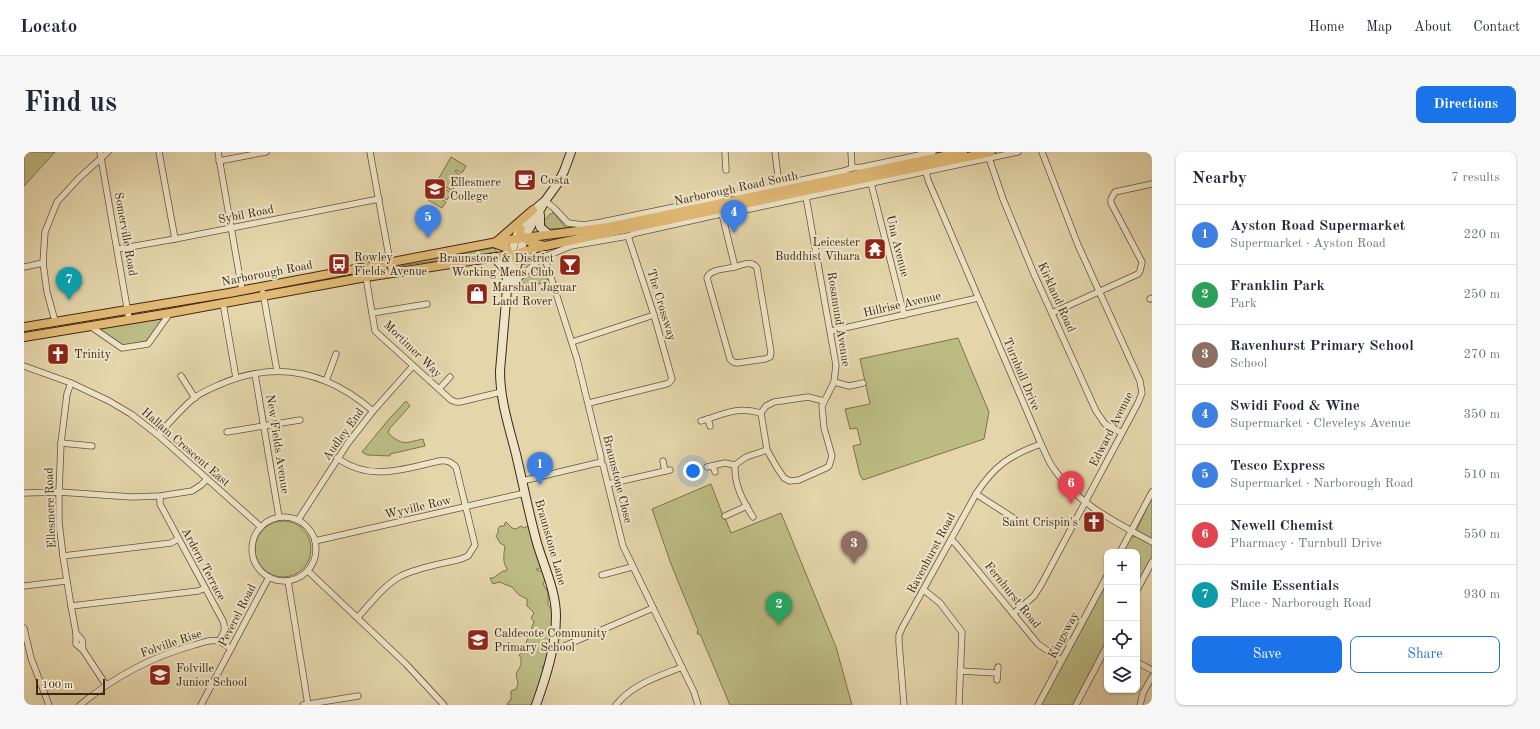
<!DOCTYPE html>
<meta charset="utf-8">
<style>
body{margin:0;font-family:"Old Standard TT",serif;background:#f6f6f7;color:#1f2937}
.controls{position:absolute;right:12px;bottom:12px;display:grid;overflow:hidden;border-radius:8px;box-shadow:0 1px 3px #0004}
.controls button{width:36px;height:36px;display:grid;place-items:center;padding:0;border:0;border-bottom:1px solid #e0e1e3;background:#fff;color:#1f2937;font:20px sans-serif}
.scale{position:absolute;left:12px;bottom:10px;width:69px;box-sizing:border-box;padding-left:4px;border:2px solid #412816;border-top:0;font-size:11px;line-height:14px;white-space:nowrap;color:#412816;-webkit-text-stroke:3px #ede4c8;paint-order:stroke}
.you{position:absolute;left:669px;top:319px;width:14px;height:14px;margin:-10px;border:3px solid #fff;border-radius:50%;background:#1a73e8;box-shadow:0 0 0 6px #1a73e833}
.badge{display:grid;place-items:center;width:26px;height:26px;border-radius:50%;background:#1a73e8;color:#fff;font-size:13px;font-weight:700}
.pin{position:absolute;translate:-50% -33px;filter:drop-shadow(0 1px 2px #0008)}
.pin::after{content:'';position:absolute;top:21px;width:14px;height:12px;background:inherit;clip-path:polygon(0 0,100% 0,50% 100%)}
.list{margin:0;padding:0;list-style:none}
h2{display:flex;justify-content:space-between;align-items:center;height:52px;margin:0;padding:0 16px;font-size:17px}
h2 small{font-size:13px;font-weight:400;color:#747a83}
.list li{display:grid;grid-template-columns:26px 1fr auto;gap:12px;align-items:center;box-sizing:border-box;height:60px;padding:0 16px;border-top:1px solid #e0e1e3}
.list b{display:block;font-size:15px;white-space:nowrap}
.list p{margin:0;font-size:13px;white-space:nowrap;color:#747a83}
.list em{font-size:13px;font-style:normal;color:#747a83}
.actions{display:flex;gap:8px;padding:12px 16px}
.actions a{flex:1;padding:9px 0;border:1px solid #1a73e8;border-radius:8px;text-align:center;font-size:14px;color:#1a73e8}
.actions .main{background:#1a73e8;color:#fff}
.icon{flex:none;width:22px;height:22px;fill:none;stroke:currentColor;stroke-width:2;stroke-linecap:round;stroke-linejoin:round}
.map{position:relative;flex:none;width:1128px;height:553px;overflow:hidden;border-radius:8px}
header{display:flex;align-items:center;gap:24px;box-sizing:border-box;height:56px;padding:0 20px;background:#fff;border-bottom:1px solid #e0e1e3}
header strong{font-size:19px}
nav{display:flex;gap:22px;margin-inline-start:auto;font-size:14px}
.intro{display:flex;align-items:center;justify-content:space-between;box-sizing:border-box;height:96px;padding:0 24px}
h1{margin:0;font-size:28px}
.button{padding:10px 18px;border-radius:8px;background:#1a73e8;color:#fff;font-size:14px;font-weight:700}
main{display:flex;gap:24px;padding:0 24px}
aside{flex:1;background:#fff;border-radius:8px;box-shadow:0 1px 3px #0004}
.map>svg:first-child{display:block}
.green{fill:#bcbb83;stroke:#7e724c}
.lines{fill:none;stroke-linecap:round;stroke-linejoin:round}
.street-casing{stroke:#6a533b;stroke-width:7}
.secondary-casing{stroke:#412816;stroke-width:10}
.primary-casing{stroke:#412816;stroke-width:10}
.street{stroke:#ede4c8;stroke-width:5.5}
.secondary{stroke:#ede4c8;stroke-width:8}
.primary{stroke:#e2ba75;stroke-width:8}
.labels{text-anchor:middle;stroke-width:4;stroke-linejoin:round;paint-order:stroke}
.poi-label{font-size:12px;fill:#412816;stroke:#ede4c8;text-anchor:start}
.street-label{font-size:12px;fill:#412816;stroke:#ede4c8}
</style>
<header>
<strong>Locato</strong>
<nav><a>Home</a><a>Map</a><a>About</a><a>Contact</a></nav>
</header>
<div class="intro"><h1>Find us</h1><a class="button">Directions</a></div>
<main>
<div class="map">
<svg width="1128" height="553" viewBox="0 0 1128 553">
<rect width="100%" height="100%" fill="#e4d5aa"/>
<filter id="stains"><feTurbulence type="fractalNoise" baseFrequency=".005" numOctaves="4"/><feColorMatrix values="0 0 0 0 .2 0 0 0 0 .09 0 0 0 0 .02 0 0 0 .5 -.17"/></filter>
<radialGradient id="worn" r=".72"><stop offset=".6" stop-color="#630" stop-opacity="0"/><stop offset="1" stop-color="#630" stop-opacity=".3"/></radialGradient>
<g class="green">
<polygon points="0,0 31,0 0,34"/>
<polygon points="427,5 442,14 438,21 432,18 431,19 436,23 433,30 427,27 426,28 432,32 428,39 422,35 421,37 427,41 423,48 417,44 416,46 422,50 418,56 404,48 405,46 404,45"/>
<polygon points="529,60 541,75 546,76 525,77 522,75 520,69 526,62 528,62"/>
<polygon points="470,96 473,100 375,114 373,113"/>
<polygon points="511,115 521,121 524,129 514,132 493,132"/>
<polygon points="352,116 349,121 296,129 248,139 246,137"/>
<polygon points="135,167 138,169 122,189 97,194 77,179 77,176"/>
<polygon points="934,186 965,260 960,287 839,328 836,323 829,294 837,292 833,276 826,277 821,257 846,252 836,207"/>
<path d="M 382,249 L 386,254 L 366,276 L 364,281 C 379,294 380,291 399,287 L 401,294 L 366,302 L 366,304 L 343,303 L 338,300 L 365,267 Z"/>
<polygon points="687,332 698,361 698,365 701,366 707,381 757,361 812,495 828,553 706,553 676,482 673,482 674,478 647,412 628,357"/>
<polygon points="1128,345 1128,387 1115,380 1113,377"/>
<circle cx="259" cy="397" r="28"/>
<path d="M 482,370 L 488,376 L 492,377 L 497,374 L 500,376 L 506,373 L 517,414 L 515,417 L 512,417 L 514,419 L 520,419 L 522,426 L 519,432 L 524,440 L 524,453 L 528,457 C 529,476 525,494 522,513 L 518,515 L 520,520 L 509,553 L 483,553 L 485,549 L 487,548 L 487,539 L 492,537 L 494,532 L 492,522 L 497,513 L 497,506 L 495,503 L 502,496 L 501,493 L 504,486 L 503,483 L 506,480 L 510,470 L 507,466 L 510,461 L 503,454 L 503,447 L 495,443 L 488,435 L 475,430 L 469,432 L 466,426 L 469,426 L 479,419 L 482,419 L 483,417 C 478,409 480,402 481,394 L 476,391 L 472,384 L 474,381 L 474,377 L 476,374 L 480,374 L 481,371 Z"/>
<polygon points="1112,384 1128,392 1128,405 1113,434 1113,400 1098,400 1106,386"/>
<polygon points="1083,428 1083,490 1079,497 1049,553 1016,553"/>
</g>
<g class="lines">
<g class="street-casing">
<g id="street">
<polyline points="76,0 105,167"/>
<polyline points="135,0 151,87"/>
<polyline points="194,0 218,138"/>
<polyline points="346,0 368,121"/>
<polyline points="701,0 702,18"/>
<polyline points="751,0 755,32"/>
<polyline points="827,0 828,16"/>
<polyline points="965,6 979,47 1010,122 1072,259 1081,272 1098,281"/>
<polyline points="195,9 242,0"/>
<path d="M 902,20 L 904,28 L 1017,292 C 1021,300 1024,309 1030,317 C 1052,351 1093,371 1128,390"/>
<polyline points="847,31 880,163"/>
<polyline points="521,49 530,56 544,71 560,73 578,70 694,46 702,42 718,41 820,19 828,16 839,15 909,0"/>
<path d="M 698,62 L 711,115 C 702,117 686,117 683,126 L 706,207 L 709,210 L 713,211 L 741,207 L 746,205 L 747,200 L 733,116 C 728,108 718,113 711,115"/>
<polyline points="94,97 151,87 355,47"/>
<polyline points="492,110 515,107 547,94 604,84 612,81 715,58 726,57 994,0"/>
<polyline points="522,110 553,207 577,305 577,311 579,313 599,394 670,540 674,553"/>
<polyline points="0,115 19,111"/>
<polyline points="342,125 351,179 427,248 432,250 436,250 477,240"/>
<polyline points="488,132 512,111 515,107"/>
<polyline points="239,141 253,219"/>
<polyline points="1126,147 1128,146"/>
<polyline points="199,151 212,226"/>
<polyline points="348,161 403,152"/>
<polyline points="1028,161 1114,122 1116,119 1118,110 1087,51 1087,47 1091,40 1128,32"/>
<polyline points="31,169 23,140 19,111 21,80 33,50 55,26 84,0"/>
<polyline points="66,174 98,196 124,192 146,161"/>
<polyline points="807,179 954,146"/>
<polyline points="548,190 630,163"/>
<polyline points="0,214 47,231 85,249 107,262 134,283 237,375"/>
<polyline points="231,222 255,365"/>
<polyline points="157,224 171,246"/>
<polyline points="302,229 312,202"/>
<polyline points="810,230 825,234 839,231"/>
<polyline points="47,231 43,242 37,291 35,340 35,370 39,404 47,454 52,481 58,488 59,498 82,533"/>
<polyline points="415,237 426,225"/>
<polyline points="565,251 642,232 645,231 648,227 630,163 604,84"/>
<polyline points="737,261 743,298 752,314 760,326 766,329 775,328 802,316 805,314 808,304 800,276 798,254 810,230 812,213 782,45"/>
<polyline points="684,267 686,274"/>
<path d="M 677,269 C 701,262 712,254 737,261 L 742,254 L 750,250 L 784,245 L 800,249"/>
<polyline points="203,280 276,268"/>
<path d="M 134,283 C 146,270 157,257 170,246 C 178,240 188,236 197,232 C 253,208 304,220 349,259"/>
<polyline points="37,291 68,294"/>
<path d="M 313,306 C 347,330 379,317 415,309 C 423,308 426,309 432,315 L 451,393 L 444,404 L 437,407 C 418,412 395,415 377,424 C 360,433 347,451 334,465"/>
<polyline points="639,309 641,319"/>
<polyline points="689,314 691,320"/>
<polyline points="683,315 701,311 711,313"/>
<polyline points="498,329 573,311 577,311"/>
<polyline points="584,332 646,318"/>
<polyline points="0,341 35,340 108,345 136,344 168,339 177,333 183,327"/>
<polyline points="952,342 991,367"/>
<path d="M 136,344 L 136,352 L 199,469 C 202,477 200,481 195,489"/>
<polyline points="701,364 723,354"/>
<path d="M 729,365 C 719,349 710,333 711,313 L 722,305 L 743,298"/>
<circle cx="260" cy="397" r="32"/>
<polyline points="274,368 324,291 349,259 389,214"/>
<polyline points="927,388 931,391 1014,492 1037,508"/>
<polyline points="291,389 501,341"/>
<polyline points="1096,400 1128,340"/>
<polyline points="39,404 147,391 154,387"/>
<polyline points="284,419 382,512 420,553"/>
<polyline points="578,423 608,415"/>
<polyline points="264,429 284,553"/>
<polyline points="0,434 42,429"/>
<polyline points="900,438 916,451 938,480 935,553"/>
<polyline points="1113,438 1128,410"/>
<polyline points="47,454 174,439 181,436"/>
<polyline points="989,462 1010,444 1017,433 1114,251 1118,241 1116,229 1054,93 1018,0"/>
<polyline points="0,476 7,506 25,553"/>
<polyline points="52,481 52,492 59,498"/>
<polyline points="529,496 538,495 629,456"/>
<polyline points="1113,510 1128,518"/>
<polyline points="936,519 973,521"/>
<polyline points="973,528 974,515"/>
<path d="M 56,553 C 90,525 127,505 170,493 C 177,491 187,487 194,489 C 199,490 204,495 207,497"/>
<polyline points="177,553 245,425"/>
<polyline points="279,553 334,544"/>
<path d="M 592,553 C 609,532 633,525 658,515"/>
<path d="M 880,553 L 875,491 L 875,483 L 878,476 L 952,342 C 970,314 986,303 1017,292"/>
<polyline points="1014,553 1083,424"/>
<polyline points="1052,553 1083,494"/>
<polyline points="1116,553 1119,541 1128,525"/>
</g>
</g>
<g class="secondary-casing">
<g id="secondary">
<polyline points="516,63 516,75 524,82"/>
<polyline points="470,105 479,115 483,122"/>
<polyline points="483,137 488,132 500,86 521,49 534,31 540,19 547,0"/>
<path d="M 512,553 C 522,525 532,494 532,464 C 532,439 520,415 513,391 C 505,362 499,332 492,302 C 485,275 476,248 476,219 L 483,137 C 481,127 484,119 486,110 C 490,82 499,66 521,49"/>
</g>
</g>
<g class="primary-casing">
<g id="primary">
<polyline points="496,76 496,82 506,90 521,94"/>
<polyline points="470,91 483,96 486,103 493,109"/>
<polyline points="471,91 509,58"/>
<polyline points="0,175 205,141 484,88 584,75 939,0"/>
<polyline points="0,185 146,161 342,125 486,103 521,94 967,0"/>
</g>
</g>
<use href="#street" class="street"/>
<use href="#secondary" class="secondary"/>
<use href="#primary" class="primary"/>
</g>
<defs>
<g id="cafe-square" transform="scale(1.15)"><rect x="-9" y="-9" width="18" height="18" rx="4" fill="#8f2418" stroke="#ede4c8"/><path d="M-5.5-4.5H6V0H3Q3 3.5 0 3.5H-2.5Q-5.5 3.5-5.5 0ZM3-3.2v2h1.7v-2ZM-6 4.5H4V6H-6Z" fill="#fff"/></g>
<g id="school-square" transform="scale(1.15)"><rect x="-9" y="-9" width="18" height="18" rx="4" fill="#8f2418" stroke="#ede4c8"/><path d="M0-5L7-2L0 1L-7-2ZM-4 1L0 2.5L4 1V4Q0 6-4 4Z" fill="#fff"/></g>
<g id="temple-square" transform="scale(1.15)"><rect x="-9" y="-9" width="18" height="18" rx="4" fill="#8f2418" stroke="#ede4c8"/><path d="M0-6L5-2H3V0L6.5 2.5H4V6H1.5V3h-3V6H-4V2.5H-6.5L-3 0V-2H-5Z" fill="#fff"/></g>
<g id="bus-square" transform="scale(1.15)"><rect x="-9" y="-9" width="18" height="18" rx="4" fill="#8f2418" stroke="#ede4c8"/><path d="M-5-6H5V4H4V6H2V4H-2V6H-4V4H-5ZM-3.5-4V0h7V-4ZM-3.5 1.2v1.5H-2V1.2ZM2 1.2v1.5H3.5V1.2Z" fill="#fff"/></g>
<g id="bar-square" transform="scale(1.15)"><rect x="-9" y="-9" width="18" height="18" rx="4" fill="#8f2418" stroke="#ede4c8"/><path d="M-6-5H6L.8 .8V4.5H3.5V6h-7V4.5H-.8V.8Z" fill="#fff"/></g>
<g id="shop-square" transform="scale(1.15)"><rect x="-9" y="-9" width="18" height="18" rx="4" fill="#8f2418" stroke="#ede4c8"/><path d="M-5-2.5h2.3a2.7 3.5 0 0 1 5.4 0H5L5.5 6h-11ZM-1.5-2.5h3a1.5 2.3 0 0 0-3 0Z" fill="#fff"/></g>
<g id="church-square" transform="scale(1.15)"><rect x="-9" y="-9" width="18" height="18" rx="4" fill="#8f2418" stroke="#ede4c8"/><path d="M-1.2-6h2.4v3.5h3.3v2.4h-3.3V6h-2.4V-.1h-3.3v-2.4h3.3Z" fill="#fff"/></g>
</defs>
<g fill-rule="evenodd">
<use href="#cafe-square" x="501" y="28"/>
<use href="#school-square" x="411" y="37"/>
<use href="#temple-square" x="851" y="97"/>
<use href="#bus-square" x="315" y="112"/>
<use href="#bar-square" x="546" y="113"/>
<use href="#shop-square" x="453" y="142"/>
<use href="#church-square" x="34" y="202"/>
<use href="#church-square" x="1070" y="370"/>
<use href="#school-square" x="454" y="488"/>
<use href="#school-square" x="136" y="523"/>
</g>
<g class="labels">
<g class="poi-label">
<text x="516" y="32">Costa</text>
<text x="426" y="34">Ellesmere<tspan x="426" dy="14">College</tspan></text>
<text x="836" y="94" text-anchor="end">Leicester<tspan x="836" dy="14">Buddhist Vihara</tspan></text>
<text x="330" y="109">Rowley<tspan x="330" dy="14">Fields Avenue</tspan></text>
<text x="530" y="110" text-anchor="end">Braunstone &amp; District<tspan x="530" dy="14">Working Mens Club</tspan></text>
<text x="468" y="139">Marshall Jaguar<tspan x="468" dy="14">Land Rover</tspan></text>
<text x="50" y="206">Trinity</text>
<text x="1054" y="374" text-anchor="end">Saint Crispin's</text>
<text x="470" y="485">Caldecote Community<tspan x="470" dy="14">Primary School</tspan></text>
<text x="152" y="520">Folville<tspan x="152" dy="14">Junior School</tspan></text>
</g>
<g class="street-label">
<text transform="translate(712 36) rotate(-12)" y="4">Narborough Road South</text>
<text transform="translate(222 62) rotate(-11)" y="4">Sybil Road</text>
<text transform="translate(102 82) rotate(80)" y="4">Somerville Road</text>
<text transform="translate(874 94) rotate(76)" y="4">Una Avenue</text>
<text transform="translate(243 121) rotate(-11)" y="4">Narborough Road</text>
<text transform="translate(1033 145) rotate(66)" y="4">Kirkland Road</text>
<text transform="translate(878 152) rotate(-13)" y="4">Hillrise Avenue</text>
<text transform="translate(638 153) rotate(73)" y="4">The Crossway</text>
<text transform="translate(815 167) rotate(81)" y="4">Rosamund Avenue</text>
<text transform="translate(389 197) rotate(44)" y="4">Mortimer Way</text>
<text transform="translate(998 222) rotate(67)" y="4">Turnbull Drive</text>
<text transform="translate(1087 277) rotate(-63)" y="4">Edward Avenue</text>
<text transform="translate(319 282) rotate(-54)" y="4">Audley End</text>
<text transform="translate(254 292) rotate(81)" y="4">New Fields Avenue</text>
<text transform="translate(162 295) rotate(41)" y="4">Hallam Crescent East</text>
<text transform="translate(594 327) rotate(76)" y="4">Braunstone Close</text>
<text transform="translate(394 355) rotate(-13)" y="4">Wyville Row</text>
<text transform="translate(26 356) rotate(-92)" y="4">Ellesmere Road</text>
<text transform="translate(527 390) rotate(74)" y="4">Braunstone Lane</text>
<text transform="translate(907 401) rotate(-62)" y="4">Ravenhurst Road</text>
<text transform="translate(180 412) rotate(62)" y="4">Ardern Terrace</text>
<text transform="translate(989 443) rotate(51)" y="4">Fernhurst Road</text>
<text transform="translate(213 463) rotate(-63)" y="4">Peverel Road</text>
<text transform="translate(1039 483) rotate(-62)" y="4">Kingsway</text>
<text transform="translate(147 491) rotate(-19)" y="4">Folville Rise</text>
</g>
</g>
<rect width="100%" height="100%" filter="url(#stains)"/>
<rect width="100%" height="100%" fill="url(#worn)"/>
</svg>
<div class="controls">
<button>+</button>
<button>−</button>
<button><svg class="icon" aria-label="locate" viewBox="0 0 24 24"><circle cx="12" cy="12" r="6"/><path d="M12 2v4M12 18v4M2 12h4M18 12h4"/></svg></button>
<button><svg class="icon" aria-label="layers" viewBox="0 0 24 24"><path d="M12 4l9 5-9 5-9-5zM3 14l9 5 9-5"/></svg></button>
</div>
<div class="scale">100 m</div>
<div class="you"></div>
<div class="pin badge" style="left:516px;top:333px;background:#3f7fe0">1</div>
<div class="pin badge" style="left:755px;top:473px;background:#2e9e5b">2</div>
<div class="pin badge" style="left:830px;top:412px;background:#8d6e63">3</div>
<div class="pin badge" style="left:710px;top:81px;background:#3f7fe0">4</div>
<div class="pin badge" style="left:404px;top:86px;background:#3f7fe0">5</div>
<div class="pin badge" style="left:1047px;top:352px;background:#e0444e">6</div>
<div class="pin badge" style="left:45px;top:148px;background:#0f9aa8">7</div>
</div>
<aside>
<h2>Nearby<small>7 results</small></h2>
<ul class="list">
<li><span class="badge" style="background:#3f7fe0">1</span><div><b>Ayston Road Supermarket</b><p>Supermarket · Ayston Road</p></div><em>220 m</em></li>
<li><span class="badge" style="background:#2e9e5b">2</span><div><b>Franklin Park</b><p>Park</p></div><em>250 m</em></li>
<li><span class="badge" style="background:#8d6e63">3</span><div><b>Ravenhurst Primary School</b><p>School</p></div><em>270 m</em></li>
<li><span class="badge" style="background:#3f7fe0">4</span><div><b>Swidi Food &amp; Wine</b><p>Supermarket · Cleveleys Avenue</p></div><em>350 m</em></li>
<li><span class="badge" style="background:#3f7fe0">5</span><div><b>Tesco Express</b><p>Supermarket · Narborough Road</p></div><em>510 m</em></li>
<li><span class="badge" style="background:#e0444e">6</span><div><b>Newell Chemist</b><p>Pharmacy · Turnbull Drive</p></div><em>550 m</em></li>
<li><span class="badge" style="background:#0f9aa8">7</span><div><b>Smile Essentials</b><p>Place · Narborough Road</p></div><em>930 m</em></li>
</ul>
<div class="actions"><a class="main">Save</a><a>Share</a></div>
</aside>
</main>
